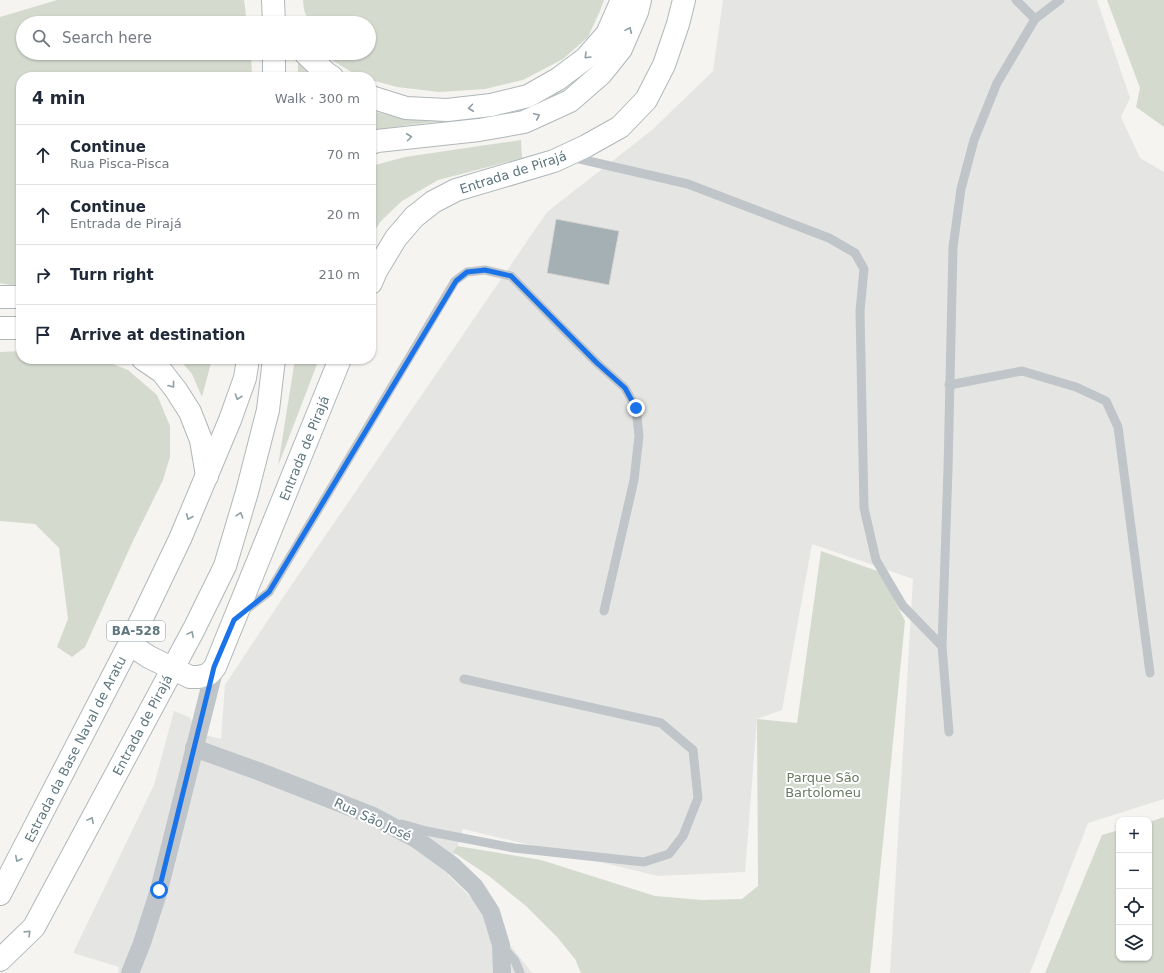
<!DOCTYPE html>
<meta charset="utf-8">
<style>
body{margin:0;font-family:"DejaVu Sans",sans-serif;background:#f2f2f3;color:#1f2937}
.controls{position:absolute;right:12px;bottom:12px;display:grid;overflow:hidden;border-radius:8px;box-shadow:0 1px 3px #0004}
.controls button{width:36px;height:36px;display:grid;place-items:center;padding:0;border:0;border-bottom:1px solid #e0e1e3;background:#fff;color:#1f2937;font:20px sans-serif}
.stop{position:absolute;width:12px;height:12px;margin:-9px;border:3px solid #1a73e8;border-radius:50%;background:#fff}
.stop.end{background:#1a73e8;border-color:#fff;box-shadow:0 1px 4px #0008}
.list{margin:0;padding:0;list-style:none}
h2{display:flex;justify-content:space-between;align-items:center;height:52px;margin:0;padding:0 16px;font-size:17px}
h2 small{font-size:13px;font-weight:400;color:#747a83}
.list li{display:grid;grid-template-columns:26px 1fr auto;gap:12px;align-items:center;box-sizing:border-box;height:60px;padding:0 16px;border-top:1px solid #e0e1e3}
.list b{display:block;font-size:15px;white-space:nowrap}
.list p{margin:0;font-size:13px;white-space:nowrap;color:#747a83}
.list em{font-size:13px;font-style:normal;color:#747a83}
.icon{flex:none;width:22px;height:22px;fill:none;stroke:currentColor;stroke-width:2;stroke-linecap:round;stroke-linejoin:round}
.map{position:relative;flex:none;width:1164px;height:973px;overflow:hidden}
.search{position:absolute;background:#fff;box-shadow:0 1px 3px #0004;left:16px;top:16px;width:360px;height:44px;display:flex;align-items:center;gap:10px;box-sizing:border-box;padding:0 14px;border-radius:22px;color:#747a83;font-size:15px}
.panel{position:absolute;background:#fff;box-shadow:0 1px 3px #0004;left:16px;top:72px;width:360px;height:292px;border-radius:16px}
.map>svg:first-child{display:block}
.built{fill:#e5e6e4}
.green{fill:#d5dacf}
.building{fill:#a4b0b3;stroke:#d6d6d3}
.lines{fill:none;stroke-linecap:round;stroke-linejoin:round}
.secondary-casing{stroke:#afb8bb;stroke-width:24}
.primary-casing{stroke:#b0b7ba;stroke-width:24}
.lane{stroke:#bfc5c8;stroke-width:9}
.street{stroke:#bfc5c8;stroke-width:18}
.secondary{stroke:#fff;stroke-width:22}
.primary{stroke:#fff;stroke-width:22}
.oneway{stroke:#8e9fa5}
.route{stroke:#1a73e8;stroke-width:5}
.labels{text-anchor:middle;stroke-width:4;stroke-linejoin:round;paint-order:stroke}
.shield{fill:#fff;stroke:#8e9fa5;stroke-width:1}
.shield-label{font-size:12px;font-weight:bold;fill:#5e767e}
.street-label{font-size:13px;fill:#5e767e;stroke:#fff}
.park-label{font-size:13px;fill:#6b7a61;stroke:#fff}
</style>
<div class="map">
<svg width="1164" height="973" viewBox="0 0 1164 973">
<rect width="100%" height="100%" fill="#f5f4f0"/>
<polygon class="built" points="723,0 1097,0 1130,98 1121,117 1140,158 1164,172 1164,799 1088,823 1030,973 890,973 913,579 812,544 782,710 757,719 745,872 658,876 463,829 448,875 480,906 532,973 118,973 119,967 73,953 154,785 174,711 189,717 201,734 221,739 225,685 282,599 547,212 652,130 713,71"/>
<g class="green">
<polygon points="57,0 244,0 247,23 23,23 23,53 251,53 252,77 21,77 21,287 0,283 0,17"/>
<polygon points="303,0 604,0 600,11 588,37 563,59 523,80 485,89 439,92 397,87 371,80 371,77 360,77 333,61 325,53 369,53 369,23 309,23 304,10"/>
<polygon points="1107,0 1164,0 1164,127 1136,107 1140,88"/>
<polygon points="298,56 312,77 298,77"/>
<polygon points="371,111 410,119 445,121 409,125 371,131"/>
<polygon points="521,140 522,158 438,180 402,201 381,221 371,236 371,166 405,157"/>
<polygon points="21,351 21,359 100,359 128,370 157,395 170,426 170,457 163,480 132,543 85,647 72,657 57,647 68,619 59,548 35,524 0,521 0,352"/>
<polygon points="179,359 212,359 202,397 192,374"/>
<polygon points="295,359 319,359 278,466"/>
<polygon points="821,551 880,572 905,621 870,973 581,973 575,959 558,938 526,906 489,876 453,852 457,846 541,860 655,896 702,900 742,899 758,886 757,719 797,723"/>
<polygon points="1164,817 1164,973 1045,973 1102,835 1119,830 1119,958 1149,958 1149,822"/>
</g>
<polygon class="building" points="556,219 619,231 609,285 547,273"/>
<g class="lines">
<g class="secondary-casing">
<g id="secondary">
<polyline points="371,283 376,271 396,238 414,217 433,202 456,190 554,161 586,146 620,127 646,100 664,65 678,24 684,0"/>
<polyline points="133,637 135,645 140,651 149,657 190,677 199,677 209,674 215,667 340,359"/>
</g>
</g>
<g class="primary-casing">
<g id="primary">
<polyline points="273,0 274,23"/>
<polyline points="305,53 326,73 332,77"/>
<polyline points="274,77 274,53"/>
<polyline points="371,97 406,108 447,110 491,105 528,96 558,79 586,58 607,34 622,0"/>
<polyline points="371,143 377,141 479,130 524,122 570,101 601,74 621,49 637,12 640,0"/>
<polyline points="0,297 21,297"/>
<polyline points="0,328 21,328"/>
<polyline points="143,359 162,372 176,390 190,412 201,440 207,476"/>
<polyline points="0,894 133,637 180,539 230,420 245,378 248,359"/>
<polyline points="0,960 34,927 194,629 225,566 247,492 268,410 274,359"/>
</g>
</g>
<g class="lane">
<polyline points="1016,0 1035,19"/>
<polyline points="571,157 688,184 829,238 855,253 864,269 860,311 864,508 876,560 903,606 942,646"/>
<polyline points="949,385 1022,371 1076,387 1106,401 1118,427 1150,673"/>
<polyline points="242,613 269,592 455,281 467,272 485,270 511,276 565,331 597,363 625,388 636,408 639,436 634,480 604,611"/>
<polyline points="949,732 942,646 948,469 953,247 961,189 974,140 997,83 1035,19 1060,0"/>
<polyline points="402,824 426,831 514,848 644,862 669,854 683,836 698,798 693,750 661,723 464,679"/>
<polyline points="503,947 515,961 520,973"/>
</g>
<g class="street">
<polyline points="194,748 258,771 373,816 416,839 452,865 475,887 491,912 501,945 502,973"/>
<polyline points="130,973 142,943 159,890 215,667"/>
</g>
<use href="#secondary" class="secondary"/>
<use href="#primary" class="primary"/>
</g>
<defs><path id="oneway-chevron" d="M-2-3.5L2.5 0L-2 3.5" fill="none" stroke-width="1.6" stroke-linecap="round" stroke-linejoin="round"/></defs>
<g class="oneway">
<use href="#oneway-chevron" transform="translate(629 30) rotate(-66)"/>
<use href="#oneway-chevron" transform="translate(587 56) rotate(135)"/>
<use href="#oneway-chevron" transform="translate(471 108) rotate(173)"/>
<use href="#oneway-chevron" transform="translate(537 116) rotate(-25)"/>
<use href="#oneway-chevron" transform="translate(409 137) rotate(-7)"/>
<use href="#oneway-chevron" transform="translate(172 385) rotate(52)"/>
<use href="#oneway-chevron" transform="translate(238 397) rotate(109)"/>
<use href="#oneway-chevron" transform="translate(240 515) rotate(-73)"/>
<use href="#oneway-chevron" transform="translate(189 517) rotate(113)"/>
<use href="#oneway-chevron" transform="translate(191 634) rotate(-62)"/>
<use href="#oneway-chevron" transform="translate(91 820) rotate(-62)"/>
<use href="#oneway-chevron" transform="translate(18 859) rotate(117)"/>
<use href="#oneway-chevron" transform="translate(28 933) rotate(-44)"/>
</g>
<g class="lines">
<polyline class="route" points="159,890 214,667 234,620 269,592 456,281 467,272 485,270 511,276 597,363 625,388 636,408"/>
</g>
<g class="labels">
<rect class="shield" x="107" y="621" width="58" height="20" rx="3"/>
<g class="shield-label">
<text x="136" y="635">BA-528</text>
</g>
<g class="street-label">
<text transform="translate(513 172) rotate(-18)" y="5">Entrada de Pirajá</text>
<text transform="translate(304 448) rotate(-68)" y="5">Entrada de Pirajá</text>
<text transform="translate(142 725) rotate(-62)" y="5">Entrada de Pirajá</text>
<text transform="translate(75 749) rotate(-63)" y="5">Estrada da Base Naval de Aratu</text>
<text transform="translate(373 819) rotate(25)" y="5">Rua São José</text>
</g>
<g class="park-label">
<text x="823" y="782">Parque São<tspan x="823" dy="15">Bartolomeu</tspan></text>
</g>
</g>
</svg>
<div class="controls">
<button>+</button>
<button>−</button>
<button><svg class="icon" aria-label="locate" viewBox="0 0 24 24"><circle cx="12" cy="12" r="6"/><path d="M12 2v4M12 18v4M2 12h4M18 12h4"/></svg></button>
<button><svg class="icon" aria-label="layers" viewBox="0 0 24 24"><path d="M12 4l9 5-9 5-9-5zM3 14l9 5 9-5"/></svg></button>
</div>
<div class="stop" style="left:159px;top:890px"></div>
<div class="stop end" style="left:636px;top:408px"></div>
<div class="search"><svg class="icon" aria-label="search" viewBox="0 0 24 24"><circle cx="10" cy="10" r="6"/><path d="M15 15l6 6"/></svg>Search here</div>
<section class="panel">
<h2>4 min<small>Walk · 300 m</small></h2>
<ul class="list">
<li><svg class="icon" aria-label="ahead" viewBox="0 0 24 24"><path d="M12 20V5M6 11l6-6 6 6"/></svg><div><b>Continue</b><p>Rua Pisca-Pisca</p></div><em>70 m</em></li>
<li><svg class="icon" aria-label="ahead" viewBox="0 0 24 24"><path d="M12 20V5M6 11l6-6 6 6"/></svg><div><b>Continue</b><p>Entrada de Pirajá</p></div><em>20 m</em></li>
<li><svg class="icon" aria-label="right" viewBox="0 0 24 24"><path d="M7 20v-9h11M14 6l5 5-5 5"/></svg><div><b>Turn right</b></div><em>210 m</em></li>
<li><svg class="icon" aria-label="arrive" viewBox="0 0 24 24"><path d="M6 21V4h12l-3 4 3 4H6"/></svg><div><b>Arrive at destination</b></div></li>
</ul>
</section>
</div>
